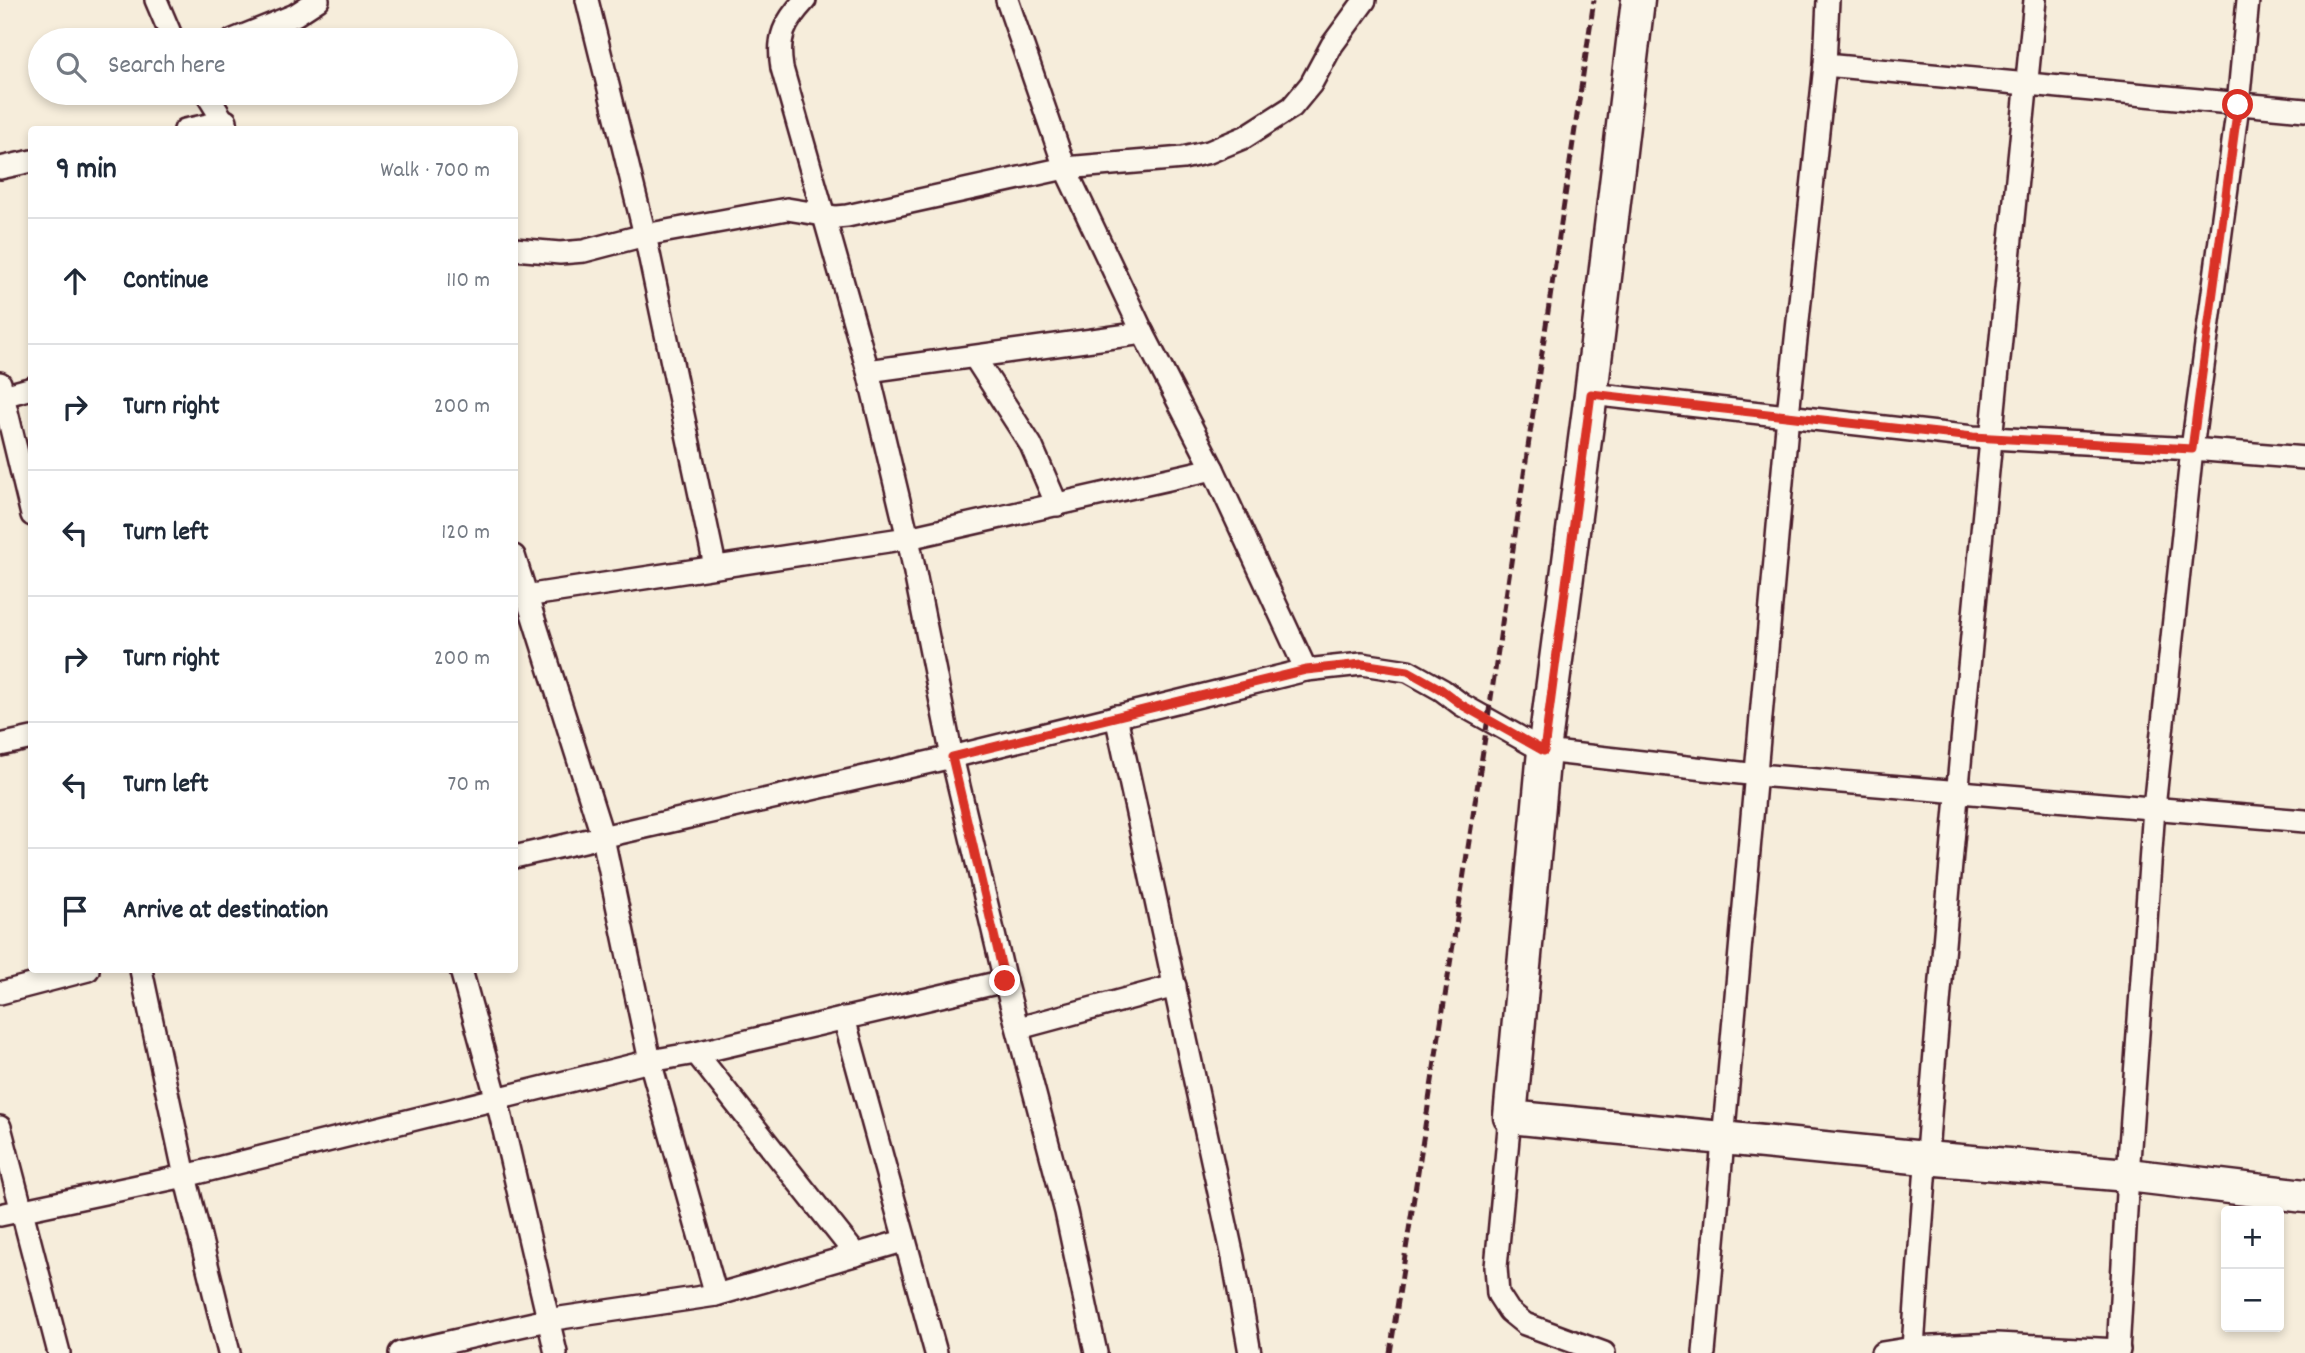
<!DOCTYPE html>
<meta charset="utf-8">
<style>
body{margin:0;font-family:Dekko,sans-serif;background:#f6f6f7;color:#1f2937}
.controls{position:absolute;right:21px;bottom:21px;display:grid;overflow:hidden;border-radius:7px;box-shadow:0 4px 10px #0003}
.controls button{width:63px;height:63px;display:grid;place-items:center;padding:0;border:0;border-bottom:2px solid #e0e1e3;background:#fff;color:#1f2937;font:35px sans-serif}
.stop{position:absolute;width:21px;height:21px;margin:-16px;border:5px solid #d93025;border-radius:50%;background:#fff}
.stop.end{background:#d93025;border-color:#fff;box-shadow:0 2px 7px #0008}
.list{margin:0;padding:0;list-style:none}
h2{display:flex;justify-content:space-between;align-items:center;height:91px;margin:0;padding:0 28px;font-size:30px}
h2 small{font-size:23px;font-weight:400;color:#747a83}
.list li{display:grid;grid-template-columns:46px 1fr auto;gap:21px;align-items:center;box-sizing:border-box;height:126px;padding:0 28px;border-top:2px solid #e0e1e3}
.list b{display:block;font-size:26px;white-space:nowrap}
.list em{font-size:23px;font-style:normal;color:#747a83}
.icon{flex:none;width:38px;height:38px;fill:none;stroke:currentColor;stroke-width:2;stroke-linecap:round;stroke-linejoin:round}
.map{position:relative;flex:none;width:2305px;height:1353px;overflow:hidden}
.search{position:absolute;background:#fff;box-shadow:0 4px 10px #0003;left:28px;top:28px;width:490px;height:77px;display:flex;align-items:center;gap:18px;box-sizing:border-box;padding:0 24px;border-radius:38px;color:#747a83;font-size:26px}
.panel{position:absolute;background:#fff;box-shadow:0 4px 10px #0003;left:28px;top:126px;width:490px;height:847px;border-radius:7px}
.map>svg:first-child{display:block}
.lines{fill:none;stroke-linecap:round;stroke-linejoin:round}
.street-casing{stroke:#4a1f2b;stroke-width:26}
.secondary-casing{stroke:#4a1f2b;stroke-width:37}
.street{stroke:#fbf7ec;stroke-width:21}
.secondary{stroke:#fbf7ec;stroke-width:32}
.rail{stroke:#4a1f2b;stroke-width:5;stroke-dasharray:10 5;stroke-linecap:butt}
.route{stroke:#d93025;stroke-width:9}
</style>
<div class="map">
<svg width="2305" height="1353" viewBox="0 0 2305 1353">
<rect width="100%" height="100%" fill="#f6eddb"/>
<filter id="ink" filterUnits="userSpaceOnUse"><feTurbulence type="fractalNoise" baseFrequency=".0143" numOctaves="2"/><feDisplacementMap in="SourceGraphic" scale="14" xChannelSelector="R" yChannelSelector="G"/><feConvolveMatrix kernelMatrix="1 2 1 2 8 2 1 2 1" color-interpolation-filters="sRGB"/></filter>
<g filter="url(#ink)">
<g class="lines">
<g class="street-casing">
<g id="street">
<polyline points="156,0 173,40"/>
<polyline points="587,0 645,235 715,566"/>
<path d="M 805,0 C 784,23 777,37 782,68 L 868,371 L 908,538 L 952,757 L 1005,981 L 1066,1212 L 1096,1353"/>
<polyline points="1007,0 1065,168 1143,333 1213,469 1306,670"/>
<path d="M 2035,0 C 1990,449 1943,898 1913,1348 L 1996,1344 L 2119,1350"/>
<polyline points="233,40 295,15 318,0"/>
<polyline points="1825,65 2305,110"/>
<polyline points="206,93 229,130"/>
<polyline points="185,130 226,121"/>
<polyline points="0,168 32,161"/>
<polyline points="514,249 560,253 584,251 645,235 787,209 836,217 847,216 1065,168 1183,158 1209,152 1245,137 1292,107 1311,84 1332,45 1365,0"/>
<polyline points="975,358 1031,445 1057,505"/>
<polyline points="868,371 1143,333"/>
<polyline points="0,383 32,515"/>
<polyline points="1591,394 1973,437 2192,449 2305,458"/>
<polyline points="3,396 32,388"/>
<polyline points="514,556 603,838 650,1061 716,1295"/>
<polyline points="525,596 908,538 1213,469"/>
<polyline points="1116,716 1233,1257 1250,1353"/>
<polyline points="0,745 32,738"/>
<polyline points="514,857 952,757 1306,670 1362,664 1408,671 1442,690 1462,705 1544,751 1758,775 2305,821"/>
<polyline points="141,970 185,1176 229,1353"/>
<polyline points="461,970 497,1100 556,1353"/>
<polyline points="0,993 88,970"/>
<polyline points="844,1018 936,1353"/>
<polyline points="1019,1028 1175,986"/>
<polyline points="696,1053 856,1255"/>
<polyline points="1510,1117 1496,1267 1498,1294 1509,1311 1525,1324 1604,1353"/>
<polyline points="0,1127 59,1353"/>
<polyline points="0,1215 185,1176 650,1061 696,1053 1005,981"/>
<polyline points="400,1353 547,1320 716,1295 903,1241"/>
<polyline points="1704,1353 1788,415 1825,65 1828,0"/>
<polyline points="1882,1353 1913,1348 1912,1353"/>
<polyline points="2118,1353 2128,1175 2154,808 2192,449 2238,105 2248,0"/>
</g>
</g>
<g class="secondary-casing">
<polyline id="secondary" points="1638,0 1591,394 1544,751 1510,1117 1925,1158 2128,1175 2305,1196"/>
</g>
<use href="#street" class="street"/>
<use href="#secondary" class="secondary"/>
<polyline class="rail" points="1390,1353 1488,718 1594,0"/>
</g>
</g>
<g class="lines" filter="url(#ink)">
<polyline class="route" points="1005,981 952,757 1306,670 1362,664 1408,671 1442,690 1462,705 1544,751 1591,394 1973,437 2192,449 2238,105"/>
</g>
</svg>
<div class="controls">
<button>+</button>
<button>−</button>
</div>
<div class="stop" style="left:2238px;top:105px"></div>
<div class="stop end" style="left:1005px;top:981px"></div>
<div class="search"><svg class="icon" aria-label="search" viewBox="0 0 24 24"><circle cx="10" cy="10" r="6"/><path d="M15 15l6 6"/></svg>Search here</div>
<section class="panel">
<h2>9 min<small>Walk · 700 m</small></h2>
<ul class="list">
<li><svg class="icon" aria-label="ahead" viewBox="0 0 24 24"><path d="M12 20V5M6 11l6-6 6 6"/></svg><div><b>Continue</b></div><em>110 m</em></li>
<li><svg class="icon" aria-label="right" viewBox="0 0 24 24"><path d="M7 20v-9h11M14 6l5 5-5 5"/></svg><div><b>Turn right</b></div><em>200 m</em></li>
<li><svg class="icon" aria-label="left" viewBox="0 0 24 24"><path d="M17 20v-9H6M10 6l-5 5 5 5"/></svg><div><b>Turn left</b></div><em>120 m</em></li>
<li><svg class="icon" aria-label="right" viewBox="0 0 24 24"><path d="M7 20v-9h11M14 6l5 5-5 5"/></svg><div><b>Turn right</b></div><em>200 m</em></li>
<li><svg class="icon" aria-label="left" viewBox="0 0 24 24"><path d="M17 20v-9H6M10 6l-5 5 5 5"/></svg><div><b>Turn left</b></div><em>70 m</em></li>
<li><svg class="icon" aria-label="arrive" viewBox="0 0 24 24"><path d="M6 21V4h12l-3 4 3 4H6"/></svg><div><b>Arrive at destination</b></div></li>
</ul>
</section>
</div>
